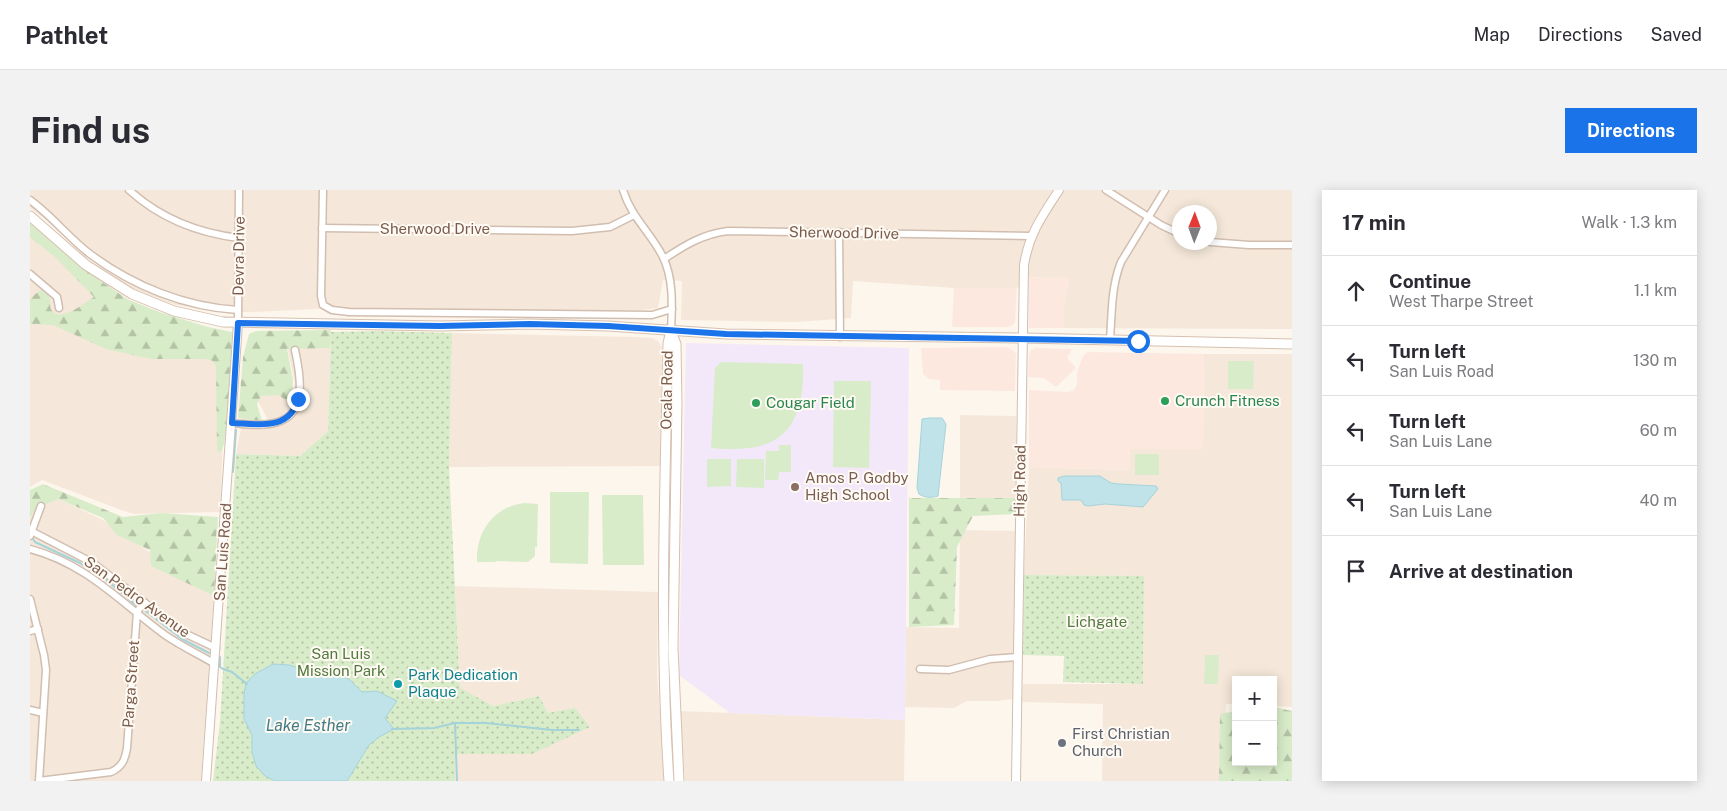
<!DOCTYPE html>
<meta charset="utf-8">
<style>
body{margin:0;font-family:"Public Sans",sans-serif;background:#f2f2f3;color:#2b2b33}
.controls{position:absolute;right:15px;bottom:15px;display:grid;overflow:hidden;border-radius:0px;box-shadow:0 2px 12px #0003}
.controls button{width:45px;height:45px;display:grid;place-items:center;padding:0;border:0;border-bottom:1px solid #e1e1e2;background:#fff;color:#2b2b33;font:25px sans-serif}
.compass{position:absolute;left:1142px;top:15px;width:45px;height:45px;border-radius:50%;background:#fff;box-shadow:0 2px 12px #0003;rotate:1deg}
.stop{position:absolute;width:15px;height:15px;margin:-11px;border:4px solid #1a73e8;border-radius:50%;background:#fff}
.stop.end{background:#1a73e8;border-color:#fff;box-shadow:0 1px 5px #0008}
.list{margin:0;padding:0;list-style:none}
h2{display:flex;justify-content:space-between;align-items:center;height:65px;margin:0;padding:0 20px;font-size:21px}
h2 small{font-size:16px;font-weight:400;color:#7c7c81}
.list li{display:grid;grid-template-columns:32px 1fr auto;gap:15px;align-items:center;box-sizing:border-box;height:70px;padding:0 20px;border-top:1px solid #e1e1e2}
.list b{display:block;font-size:19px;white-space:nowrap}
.list p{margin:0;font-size:16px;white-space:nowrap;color:#7c7c81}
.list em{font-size:16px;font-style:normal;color:#7c7c81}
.icon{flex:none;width:28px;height:28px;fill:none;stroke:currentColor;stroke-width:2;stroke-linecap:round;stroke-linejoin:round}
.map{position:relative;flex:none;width:1262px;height:591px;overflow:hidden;border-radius:0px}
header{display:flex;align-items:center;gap:30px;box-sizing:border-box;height:70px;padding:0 25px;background:#fff;border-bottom:1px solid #e1e1e2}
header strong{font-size:24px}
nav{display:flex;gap:28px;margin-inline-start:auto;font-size:18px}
.intro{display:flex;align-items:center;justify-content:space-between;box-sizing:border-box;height:120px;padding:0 30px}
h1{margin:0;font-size:35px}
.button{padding:12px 22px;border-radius:0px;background:#1a73e8;color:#fff;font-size:18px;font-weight:700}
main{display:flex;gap:30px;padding:0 30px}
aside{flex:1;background:#fff;border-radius:0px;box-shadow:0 2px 12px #0003}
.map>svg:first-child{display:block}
.residential{fill:#f5e8da;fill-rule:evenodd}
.commercial{fill:#fde8e0}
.education{fill:#f3e8fa}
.forest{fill:url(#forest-firs)}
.park{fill:url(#park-dots)}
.pitch{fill:#d8ecc9}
.water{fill:#bfe3e8;stroke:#a5d3da}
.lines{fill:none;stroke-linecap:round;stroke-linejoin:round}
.stream{stroke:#a5d3da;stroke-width:2}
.minor-casing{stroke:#d1beb0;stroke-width:9}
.tertiary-casing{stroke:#d1beb0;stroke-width:10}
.secondary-casing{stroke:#d6c0b0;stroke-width:11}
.minor{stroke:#fff;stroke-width:6}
.tertiary{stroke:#fff;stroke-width:8}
.secondary{stroke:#fff;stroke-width:9}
.route{stroke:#1a73e8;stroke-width:6}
.leisure-dot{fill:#2e9e5b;stroke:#fffaf3;stroke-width:2}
.education-dot{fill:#8d6e63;stroke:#fffaf3;stroke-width:2}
.culture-dot{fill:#0f9aa8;stroke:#fffaf3;stroke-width:2}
.worship-dot{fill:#6b7280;stroke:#fffaf3;stroke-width:2}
.labels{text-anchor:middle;stroke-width:4;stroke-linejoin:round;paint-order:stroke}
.street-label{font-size:15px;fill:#7a5c4d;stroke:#fffaf3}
.leisure-label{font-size:15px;fill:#27864d;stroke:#fffaf3;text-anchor:start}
.education-label{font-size:15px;fill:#785e54;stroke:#fffaf3;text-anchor:start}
.park-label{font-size:15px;fill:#537a41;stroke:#fffaf3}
.culture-label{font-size:15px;fill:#0d838f;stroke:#fffaf3;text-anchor:start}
.worship-label{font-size:15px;fill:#5b616d;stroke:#fffaf3;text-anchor:start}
.water-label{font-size:16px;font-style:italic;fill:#437c86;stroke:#fffaf3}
</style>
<header>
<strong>Pathlet</strong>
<nav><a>Map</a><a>Directions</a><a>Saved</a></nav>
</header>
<div class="intro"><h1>Find us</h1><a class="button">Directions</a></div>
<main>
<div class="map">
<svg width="1262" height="591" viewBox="0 0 1262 591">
<defs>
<pattern id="forest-firs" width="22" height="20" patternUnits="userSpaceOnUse" patternTransform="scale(1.25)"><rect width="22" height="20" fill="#d8ecc9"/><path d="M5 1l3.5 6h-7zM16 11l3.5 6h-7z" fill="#b4c2a5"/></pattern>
<pattern id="park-dots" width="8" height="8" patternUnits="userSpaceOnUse" patternTransform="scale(1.25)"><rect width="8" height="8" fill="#d8ecc9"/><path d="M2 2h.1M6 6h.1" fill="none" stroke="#b4c2a5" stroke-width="1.8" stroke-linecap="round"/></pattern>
</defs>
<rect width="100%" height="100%" fill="#fdf6ec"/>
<g class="residential">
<path d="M 0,0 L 1262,0 L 1262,139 L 1034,138 L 1034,114 L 1039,89 L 1000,87 L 987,98 L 924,98 L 823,91 L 821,128 L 767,132 L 651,130 L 652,91 L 633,90 L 628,118 L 612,120 L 377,120 L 308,118 L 222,122 L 190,122 L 146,115 L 108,101 L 85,87 L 53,65 L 19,32 L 0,18 ZM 1150,22 L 1180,22 L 1180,52 L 1150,52 Z"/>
<polygon points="0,40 70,101 185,167 194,224 190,322 104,324 94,321 12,290 0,297"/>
<polygon points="254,142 301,142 298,241 270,266 206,264 213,228 238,230 227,209 248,196 263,215 265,194"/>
<polygon points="422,143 604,147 622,148 628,151 632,158 630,276 419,277"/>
<polygon points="1174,164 1262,164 1262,517 1243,516 1243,490 1206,490 1206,514 1196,514 1193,591 1072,591 1073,514 992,512 993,494 1113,494 1114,386 994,385 999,277 1099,280 1100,259 1173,259"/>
<polygon points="930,225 986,226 986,308 930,308"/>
<polygon points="11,301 71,329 184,406 171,591 0,591 0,325"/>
<polygon points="930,340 987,341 983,509 967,511 937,511 924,518 875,517 876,437 929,438"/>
<polygon points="425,396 628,402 627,485 636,591 425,591 425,564 502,564 518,523 509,506 463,516 430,499"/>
<polygon points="650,521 875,530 874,591 655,591"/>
</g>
<g class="commercial">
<polygon points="999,87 1039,89 1034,114 1034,138 999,138"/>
<polygon points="924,98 987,98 985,132 983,135 978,137 922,137"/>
<polygon points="977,157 984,161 986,164 985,201 910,200 910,190 899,189 893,184 891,158"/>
<polygon points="1006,158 1042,159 1037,168 1046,178 1026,197 1014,188 998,187 999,165 1000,161"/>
<polygon points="1058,162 1174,164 1173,259 1100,259 1099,280 999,277 999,200 1039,202 1044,200 1047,194 1047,183 1050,174 1053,166"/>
</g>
<polygon class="education" points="656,153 879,158 875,530 700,523 649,485"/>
<g class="forest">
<path d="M 0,33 L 65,87 L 97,109 L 129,122 L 178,137 L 202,142 L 201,196 L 194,254 L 191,262 L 187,261 L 186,176 L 183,171 L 176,169 L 121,169 L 76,159 L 23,135 L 0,134 L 0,109 L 11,99 L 19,106 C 21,111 19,117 22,121 C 31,132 55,113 64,107 L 25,67 L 0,47 Z"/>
<polygon points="301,140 300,158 257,159 263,190 262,208 255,210 249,205 231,206 227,214 232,231 208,228 213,167 219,144 226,141"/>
<polygon points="13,294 93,327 132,323 188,327 184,406 121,376 120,360 87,345 73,328 28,309 16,314 8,314 0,328 0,300"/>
<polygon points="879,308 986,308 986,324 943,326 927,357 924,435 879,437"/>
<polygon points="1243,517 1262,521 1262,591 1189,591 1190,524 1206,521 1206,572 1243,572"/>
</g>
<g class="park">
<polygon points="346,141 422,143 419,277 430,498 463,516 509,506 518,523 545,518 560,537 502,564 425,564 425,591 183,591 190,532 206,264 270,266 298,241 301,142"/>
<polygon points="994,385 1114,386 1113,494 1033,492 1034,466 993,465"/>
</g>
<g class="pitch">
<polygon points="1198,171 1224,171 1223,199 1198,199"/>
<path d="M 691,172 L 773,174 C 775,242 748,265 681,258 L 685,178 Z"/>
<polygon points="804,191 841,191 839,278 803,277"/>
<polygon points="749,255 761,255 761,282 749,282 748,290 735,290 736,261 749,261"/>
<rect x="1105" y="264" width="24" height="21"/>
<polygon points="677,269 701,269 701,296 677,297"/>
<polygon points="707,269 734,269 734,298 706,297"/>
<polygon points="520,302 559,302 558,374 520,373"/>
<polygon points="572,305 613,305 614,375 573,375"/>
<path d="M 494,313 L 508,314 L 507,357 L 505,357 L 505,366 L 498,372 L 466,371 L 465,372 L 447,372 C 446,342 463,317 494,313 Z"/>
<polygon points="1175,465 1189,465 1188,494 1174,494"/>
</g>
<g class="water">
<path d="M 899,228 L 912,228 L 916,234 L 908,306 C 901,308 895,308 889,304 L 887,298 L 892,229 Z"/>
<polygon points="1034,286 1070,286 1081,293 1089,294 1126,296 1128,299 1113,317 1075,314 1058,316 1054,315 1051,310 1032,310 1031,293 1028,291 1028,288"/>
<polygon points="243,474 259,475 272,479 296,479 306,482 320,490 332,502 347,501 367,511 355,528 364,539 349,547 339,555 317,591 245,591 235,586 226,576 222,562 222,545 214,529 214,504 216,493 225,484"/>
</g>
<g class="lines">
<g class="stream">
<polyline points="203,282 206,240"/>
<polyline points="3,349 5,352 50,373 74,388 106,415"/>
<polyline points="113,419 152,449 179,463"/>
<polyline points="190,467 190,477 193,479 202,482 217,494"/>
<polyline points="425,533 427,591"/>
<polyline points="362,539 404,538 425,533 456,533 522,540 549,540"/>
</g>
<g class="minor-casing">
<g id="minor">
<path d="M 99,0 C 131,29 167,43 209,48"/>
<polyline points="293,0 291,106 293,115 302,120 319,122 622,125 642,119"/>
<path d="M 593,0 C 601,27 621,43 633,67 C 644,90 642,117 641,141"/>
<polyline points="1076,0 1131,35 1150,44"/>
<path d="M 0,10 C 22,26 39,48 60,64 C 103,96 155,117 208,120"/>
<polyline points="292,38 542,41 580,37 604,25"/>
<polyline points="809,42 810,147"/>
<polyline points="1180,52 1219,55 1262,55"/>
<path d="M 634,69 C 655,55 673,44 698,41 L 1001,46"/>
<polyline points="0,84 27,107 29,118"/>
<polyline points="208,133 209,0"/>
<path d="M 1080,150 C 1082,123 1081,97 1091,72 L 1135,0"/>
<path d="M 202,233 C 216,234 234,237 248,232 C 278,223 270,183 265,160"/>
<polyline points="1,341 63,373 154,443 186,458"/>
<polyline points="0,346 11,316"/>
<path d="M 0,359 C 57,374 90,412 135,445 C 151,456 168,464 185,474"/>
<polyline points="0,409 14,465 16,480 9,591"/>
<polyline points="0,441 8,439"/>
<polyline points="890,479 919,480 960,469 988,467"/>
<polyline points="0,520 13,523"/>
<path d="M 9,591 L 81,582 C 92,577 95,570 97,558 L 107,422 L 114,412"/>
</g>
</g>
<g class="tertiary-casing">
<g id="tertiary">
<polyline points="176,591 208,133"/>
<path d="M 986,591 L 994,75 C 999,44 1012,26 1029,0"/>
</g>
</g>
<g class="secondary-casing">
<g id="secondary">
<polyline points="0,26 56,75 102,104 144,121 193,132 410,136 499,134 578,136 696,144 993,148 1262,154"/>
<polyline points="641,141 646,154 647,214 643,458 649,591"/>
<path d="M 639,591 C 629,445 635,299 638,153 L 641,141"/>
</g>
</g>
<use href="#minor" class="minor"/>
<use href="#tertiary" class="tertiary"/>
<use href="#secondary" class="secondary"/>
</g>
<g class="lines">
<path class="route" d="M 268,209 C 260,241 228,234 202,233 L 208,133 L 410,136 L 500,134 L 578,136 L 696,144 L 1108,151"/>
</g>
<g class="leisure-dot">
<circle cx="1135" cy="211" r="5"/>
<circle cx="726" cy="213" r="5"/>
</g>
<circle class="education-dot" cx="765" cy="297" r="5"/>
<circle class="culture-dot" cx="368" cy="494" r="5"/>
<circle class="worship-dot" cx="1032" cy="553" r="5"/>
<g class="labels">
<g class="street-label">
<text x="405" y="44">Sherwood Drive</text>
<text transform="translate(814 43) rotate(1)" y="5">Sherwood Drive</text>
<text transform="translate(209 66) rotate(-89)" y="5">Devra Drive</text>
<text transform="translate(637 200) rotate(-89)" y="5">Ocala Road</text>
<text transform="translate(990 291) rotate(-89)" y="5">High Road</text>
<text transform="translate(193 362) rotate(-86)" y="5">San Luis Road</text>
<text transform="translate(107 407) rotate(36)" y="5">San Pedro Avenue</text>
<text transform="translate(101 494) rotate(-86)" y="5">Parga Street</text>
</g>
<g class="leisure-label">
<text x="1145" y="216">Crunch Fitness</text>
<text x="736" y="218">Cougar Field</text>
</g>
<g class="education-label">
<text x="775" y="293">Amos P. Godby<tspan x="775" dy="17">High School</tspan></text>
</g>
<g class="park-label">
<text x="1067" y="437">Lichgate</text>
<text x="311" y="469">San Luis<tspan x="311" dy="17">Mission Park</tspan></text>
</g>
<g class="culture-label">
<text x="378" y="490">Park Dedication<tspan x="378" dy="17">Plaque</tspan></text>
</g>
<g class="worship-label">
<text x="1042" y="549">First Christian<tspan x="1042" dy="17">Church</tspan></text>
</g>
<g class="water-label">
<text x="278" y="541">Lake Esther</text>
</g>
</g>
</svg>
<div class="controls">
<button>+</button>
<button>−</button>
</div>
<svg class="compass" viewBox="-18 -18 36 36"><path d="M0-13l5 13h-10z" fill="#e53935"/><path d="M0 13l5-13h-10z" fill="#7c7c81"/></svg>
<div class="stop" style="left:1108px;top:151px"></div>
<div class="stop end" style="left:268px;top:209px"></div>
</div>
<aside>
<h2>17 min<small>Walk · 1.3 km</small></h2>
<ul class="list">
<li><svg class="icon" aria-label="ahead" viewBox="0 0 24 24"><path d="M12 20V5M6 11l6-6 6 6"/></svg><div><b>Continue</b><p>West Tharpe Street</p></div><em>1.1 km</em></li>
<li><svg class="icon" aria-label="left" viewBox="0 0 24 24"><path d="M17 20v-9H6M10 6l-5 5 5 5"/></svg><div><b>Turn left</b><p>San Luis Road</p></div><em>130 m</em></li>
<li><svg class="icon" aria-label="left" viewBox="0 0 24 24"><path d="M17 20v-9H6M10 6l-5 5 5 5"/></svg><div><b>Turn left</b><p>San Luis Lane</p></div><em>60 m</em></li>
<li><svg class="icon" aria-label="left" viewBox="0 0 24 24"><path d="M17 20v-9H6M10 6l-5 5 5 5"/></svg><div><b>Turn left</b><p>San Luis Lane</p></div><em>40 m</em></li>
<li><svg class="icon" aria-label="arrive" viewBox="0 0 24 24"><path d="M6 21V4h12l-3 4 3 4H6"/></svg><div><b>Arrive at destination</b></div></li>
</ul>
</aside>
</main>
